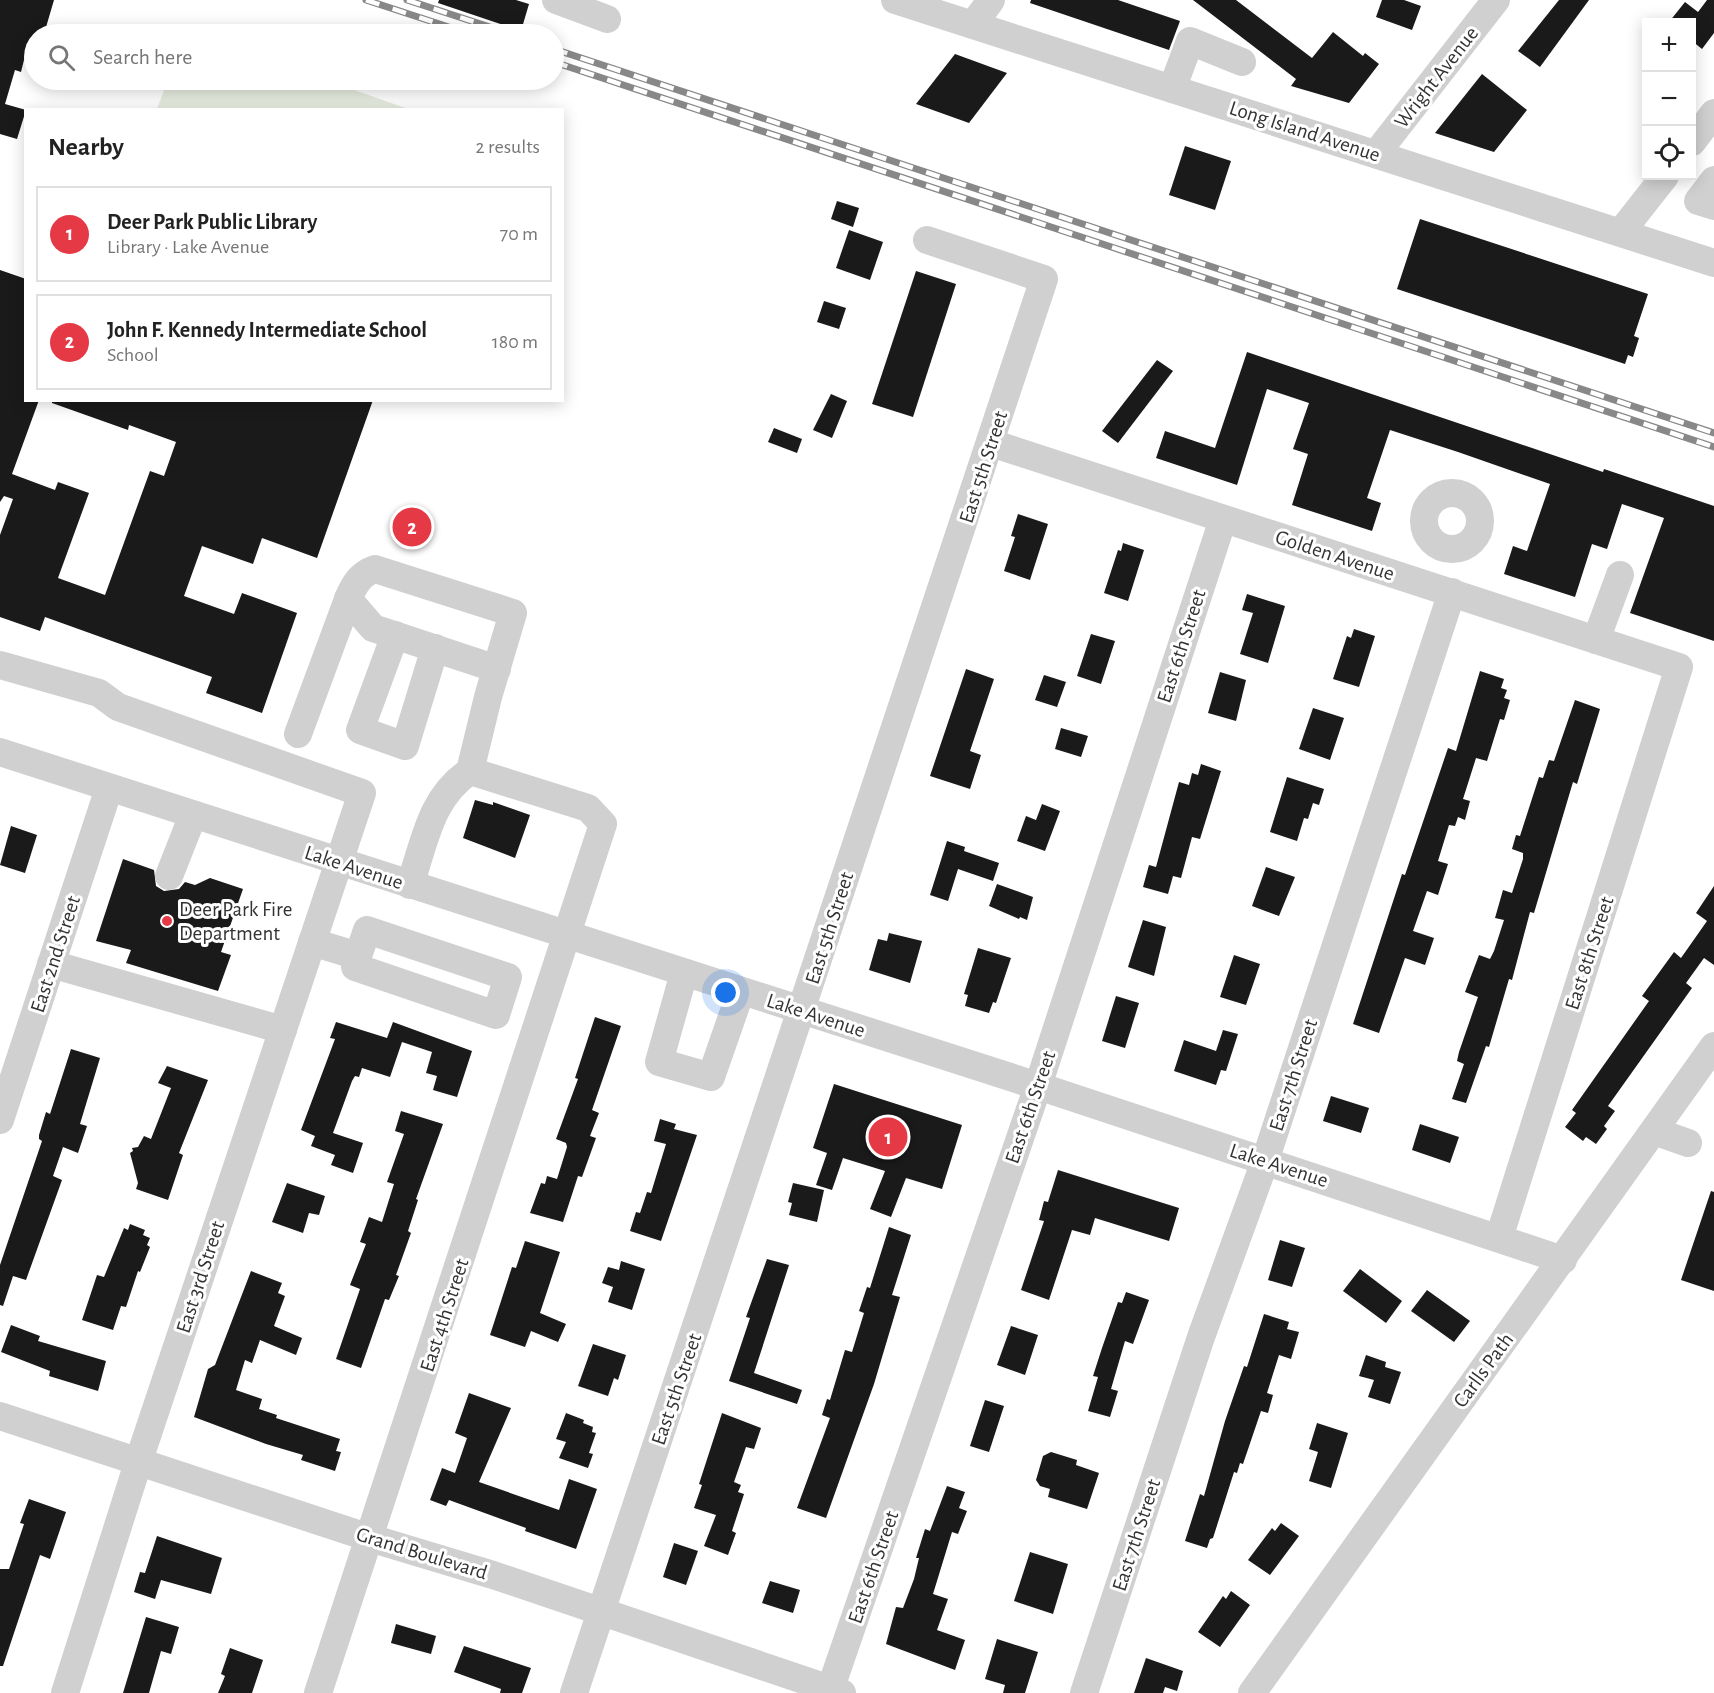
<!DOCTYPE html>
<meta charset="utf-8">
<style>
body{margin:0;font-family:"Alegreya Sans",sans-serif;background:#f2f2f2;color:#222}
.controls{position:absolute;right:18px;top:18px;display:grid;overflow:hidden;border-radius:0px;box-shadow:0 3px 15px #0003}
.controls button{width:54px;height:54px;display:grid;place-items:center;padding:0;border:0;border-bottom:2px solid #e0e0e0;background:#fff;color:#222;font:30px sans-serif}
.you{position:absolute;left:726px;top:993px;width:21px;height:21px;margin:-15px;border:4px solid #fff;border-radius:50%;background:#1a73e8;box-shadow:0 0 0 9px #1a73e833}
.badge{display:grid;place-items:center;width:39px;height:39px;border-radius:50%;background:#e63946;color:#fff;font-size:20px;font-weight:700}
.pin{position:absolute;translate:-50% -50%;border:3px solid #fff;box-shadow:0 2px 6px #0006}
.list{margin:0;padding:0;list-style:none}
h2{display:flex;justify-content:space-between;align-items:center;height:78px;margin:0;padding:0 24px;font-size:26px}
h2 small{font-size:20px;font-weight:400;color:#767676}
.list li{display:grid;grid-template-columns:39px 1fr auto;gap:18px;align-items:center;box-sizing:border-box;height:96px;margin:0 12px 12px;padding:0 12px;border:2px solid #e0e0e0;border-radius:0px}
.list b{display:block;font-size:22px;white-space:nowrap}
.list p{margin:0;font-size:20px;white-space:nowrap;color:#767676}
.list em{font-size:20px;font-style:normal;color:#767676}
.icon{flex:none;width:33px;height:33px;fill:none;stroke:currentColor;stroke-width:2;stroke-linecap:round;stroke-linejoin:round}
.map{position:relative;flex:none;width:1714px;height:1693px;overflow:hidden}
.search{position:absolute;background:#fff;box-shadow:0 3px 15px #0003;left:24px;top:24px;width:540px;height:66px;display:flex;align-items:center;gap:15px;box-sizing:border-box;padding:0 21px;border-radius:33px;color:#767676;font-size:22px}
.panel{position:absolute;background:#fff;box-shadow:0 3px 15px #0003;left:24px;top:108px;width:540px;height:294px;border-radius:0px}
.map>svg:first-child{display:block}
.green{fill:#e6ecdf}
.building{fill:#1a1a1a}
.lines{fill:none;stroke-linecap:round;stroke-linejoin:round}
.minor{stroke:#d0d0d0;stroke-width:28}
.rail-casing{stroke:#888;stroke-width:7}
.rail{stroke:#fff;stroke-width:4.5;stroke-dasharray:14;stroke-linecap:butt}
.poi-dot{fill:#e63946;stroke:#fff;stroke-width:2}
.labels{text-anchor:middle;stroke-width:6;stroke-linejoin:round;paint-order:stroke}
.street-label{font-size:21px;fill:#333;stroke:#fff}
.poi-label{font-size:21px;fill:#333;stroke:#fff;text-anchor:start}
</style>
<div class="map">
<svg width="1714" height="1693" viewBox="0 0 1714 1693">
<rect width="100%" height="100%" fill="#fff"/>
<polygon class="green" points="168,80 326,80 408,109 157,109"/>
<g class="building">
<polygon points="0,0 54,0 44,34 34,34 31,58 25,56 21,72 15,70 5,104 26,110 17,139 0,134"/>
<polygon points="439,0 516,0 529,4 521,31 438,3"/>
<polygon points="1031,0 1118,0 1180,21 1169,50 1030,3"/>
<polygon points="1193,0 1236,0 1312,58 1333,32 1363,56 1365,53 1379,64 1349,103 1291,86 1296,79"/>
<polygon points="1382,0 1404,0 1421,6 1412,30 1376,17"/>
<polygon points="1559,0 1589,0 1540,67 1518,51"/>
<polygon points="1707,0 1714,0 1714,33 1702,49 1692,41 1692,22 1669,22 1685,2 1698,12"/>
<polygon points="955,54 1007,73 969,123 916,104"/>
<polygon points="1482,74 1527,110 1494,152 1435,133"/>
<polygon points="1185,146 1231,161 1215,210 1169,195"/>
<polygon points="837,201 859,208 853,227 831,219"/>
<polygon points="1420,219 1648,294 1634,336 1639,338 1633,357 1628,355 1625,364 1397,289"/>
<polygon points="849,230 883,242 870,280 836,268"/>
<polygon points="0,270 26,279 26,400 39,400 12,474 55,490 58,482 89,493 58,578 105,595 150,471 164,476 176,442 129,425 128,430 52,403 52,400 373,400 317,558 262,538 253,564 202,546 184,596 234,614 242,593 297,613 262,713 206,693 212,677 45,617 40,631 0,617 0,535 13,499 4,496 0,502"/>
<polygon points="916,271 956,284 913,417 872,404"/>
<polygon points="824,301 846,308 839,329 817,322"/>
<polygon points="1247,352 1603,472 1604,469 1714,506 1714,641 1630,613 1664,518 1622,504 1607,549 1592,544 1575,597 1504,574 1513,546 1527,551 1550,484 1458,452 1390,430 1367,498 1381,503 1372,531 1292,505 1308,454 1293,449 1309,403 1267,389 1237,485 1156,458 1165,431 1215,448"/>
<polygon points="1157,360 1173,371 1118,443 1102,431"/>
<polygon points="831,394 847,401 832,438 813,430"/>
<polygon points="774,428 802,439 797,453 768,442"/>
<polygon points="1018,514 1048,524 1030,580 1004,571 1015,537 1011,536"/>
<polygon points="1123,543 1144,550 1128,601 1104,593 1118,550 1121,551"/>
<polygon points="1247,594 1285,606 1268,663 1240,654 1253,613 1242,610"/>
<polygon points="1354,629 1375,636 1359,687 1333,679 1347,636 1351,638"/>
<polygon points="1091,634 1115,641 1101,684 1077,676"/>
<polygon points="966,669 994,679 970,751 981,755 970,789 930,776"/>
<polygon points="1480,671 1504,679 1501,688 1507,690 1504,698 1510,700 1504,720 1500,719 1487,761 1476,758 1463,799 1470,801 1465,820 1458,817 1455,826 1449,825 1438,861 1448,864 1438,895 1427,891 1413,931 1434,938 1425,965 1405,958 1379,1033 1353,1024 1402,874 1405,875 1448,748 1456,751"/>
<polygon points="1220,672 1246,680 1236,721 1208,713"/>
<polygon points="1044,675 1066,682 1057,707 1035,700"/>
<polygon points="1575,700 1600,709 1577,784 1573,782 1534,913 1530,912 1512,980 1509,979 1489,1047 1486,1046 1466,1103 1452,1099 1464,1064 1457,1061 1459,1052 1478,997 1465,992 1479,955 1490,959 1494,951 1504,920 1495,918 1503,890 1512,893 1523,859 1523,853 1512,849 1516,835 1520,836 1539,777 1543,778 1549,760 1554,761"/>
<polygon points="1313,708 1344,718 1330,760 1299,749"/>
<polygon points="1061,728 1088,736 1081,757 1055,749"/>
<polygon points="1201,764 1221,771 1200,839 1192,837 1181,878 1173,876 1168,894 1143,887 1149,865 1156,867 1179,782 1189,785 1192,773 1198,775"/>
<polygon points="1287,777 1324,789 1319,805 1313,803 1308,819 1304,818 1297,841 1270,832"/>
<polygon points="475,800 493,805 493,802 530,815 515,858 463,838"/>
<polygon points="1042,804 1060,811 1045,851 1017,841 1026,816 1036,820"/>
<polygon points="11,826 37,835 25,873 0,865"/>
<polygon points="947,841 965,847 964,851 999,863 993,881 958,869 948,901 930,895"/>
<polygon points="123,859 154,870 156,886 164,891 179,889 185,882 195,885 210,878 243,889 221,952 231,955 218,991 126,963 131,950 96,941"/>
<polygon points="1266,867 1295,877 1279,916 1252,906"/>
<polygon points="997,884 1033,897 1027,920 1020,917 1019,919 989,906"/>
<polygon points="1714,886 1714,965 1704,958 1686,983 1692,988 1608,1106 1615,1111 1604,1126 1607,1129 1596,1144 1586,1137 1583,1141 1565,1127 1576,1113 1572,1110 1649,1001 1642,996 1674,952 1681,958 1707,921 1696,913"/>
<polygon points="1143,920 1166,927 1154,976 1128,967"/>
<polygon points="889,933 922,941 910,983 869,970 878,939 887,941"/>
<polygon points="978,948 1011,958 996,1003 993,1002 989,1013 965,1006 968,995 964,994"/>
<polygon points="1234,955 1260,964 1246,1005 1220,997"/>
<polygon points="1116,996 1139,1003 1125,1048 1102,1041"/>
<polygon points="595,1017 621,1026 592,1110 599,1113 590,1136 596,1138 582,1177 578,1176 563,1222 530,1213 541,1183 545,1184 547,1176 557,1179 567,1147 566,1143 556,1139 578,1079 575,1078"/>
<polygon points="336,1022 387,1038 393,1022 472,1051 457,1097 433,1090 437,1076 426,1073 432,1052 402,1042 390,1077 362,1068 359,1077 355,1076 352,1081 333,1133 363,1143 353,1173 331,1165 335,1155 311,1146 315,1136 301,1130 335,1039 330,1038"/>
<polygon points="1223,1030 1238,1034 1226,1071 1221,1070 1216,1085 1174,1071 1184,1040 1216,1051"/>
<polygon points="71,1049 100,1058 80,1124 87,1126 78,1153 63,1147 53,1176 62,1180 26,1280 13,1276 3,1306 0,1305 0,1265 42,1141 39,1139 39,1135 46,1112 50,1114"/>
<polygon points="167,1066 208,1080 179,1153 183,1155 168,1200 136,1189 138,1183 130,1153 133,1151 132,1148 138,1147 144,1136 151,1139 171,1088 158,1083"/>
<polygon points="834,1084 962,1125 942,1189 906,1178 891,1217 870,1209 885,1171 843,1158 832,1190 816,1185 827,1153 813,1148"/>
<polygon points="1331,1096 1369,1108 1361,1133 1323,1121"/>
<polygon points="401,1111 443,1124 416,1199 418,1200 408,1231 411,1233 396,1275 399,1276 389,1300 385,1299 361,1368 336,1359 360,1289 350,1285 366,1244 360,1242 369,1217 382,1222 394,1184 387,1182 404,1134 395,1131"/>
<polygon points="660,1119 676,1124 674,1129 697,1135 661,1241 630,1231 636,1212 640,1213 647,1192 651,1193 666,1144 654,1141"/>
<polygon points="1420,1124 1459,1137 1450,1163 1412,1150"/>
<polygon points="1058,1170 1179,1208 1169,1241 1095,1218 1090,1235 1072,1230 1049,1300 1021,1290 1044,1221 1039,1220 1044,1201 1048,1202"/>
<polygon points="287,1183 325,1196 319,1215 309,1213 303,1233 272,1222"/>
<polygon points="793,1183 824,1190 817,1222 789,1215 792,1203 788,1202"/>
<polygon points="1711,1191 1714,1192 1714,1291 1681,1280"/>
<polygon points="130,1224 145,1230 143,1235 150,1238 147,1245 150,1247 140,1272 138,1271 126,1307 121,1306 113,1330 82,1320 97,1275 104,1277 124,1228 128,1230"/>
<polygon points="889,1227 911,1235 892,1295 900,1297 874,1384 826,1518 797,1508 830,1418 822,1415 827,1399 830,1400 845,1350 852,1352 864,1313 859,1311 867,1287 870,1288"/>
<polygon points="1280,1240 1305,1248 1292,1287 1268,1280"/>
<polygon points="525,1241 560,1252 540,1313 566,1324 558,1342 531,1331 525,1347 490,1335 512,1267 516,1268"/>
<polygon points="767,1259 789,1265 754,1373 802,1390 797,1404 729,1381 750,1318 746,1317"/>
<polygon points="621,1261 645,1269 632,1310 608,1302 613,1287 602,1283 608,1267 619,1270"/>
<polygon points="1360,1269 1402,1301 1386,1323 1343,1291"/>
<polygon points="251,1271 282,1283 278,1293 285,1296 274,1326 302,1338 296,1355 260,1340 252,1363 245,1360 236,1390 262,1399 259,1409 277,1415 276,1418 340,1439 336,1451 341,1452 335,1471 301,1460 303,1455 266,1444 194,1417 208,1369 215,1365"/>
<polygon points="1427,1290 1470,1321 1454,1342 1411,1311"/>
<polygon points="1126,1292 1149,1300 1133,1344 1125,1341 1111,1389 1118,1391 1110,1417 1088,1411 1098,1377 1093,1376 1102,1348 1118,1302 1122,1303"/>
<polygon points="1264,1314 1289,1322 1287,1329 1299,1332 1291,1359 1279,1355 1267,1393 1273,1395 1268,1413 1261,1411 1243,1464 1240,1463 1237,1473 1234,1472 1213,1538 1210,1539 1207,1548 1185,1541 1200,1494 1204,1496 1225,1421 1244,1366 1247,1367"/>
<polygon points="11,1325 40,1336 38,1341 106,1361 98,1391 49,1376 50,1371 1,1352"/>
<polygon points="1011,1326 1038,1335 1025,1375 997,1365"/>
<polygon points="593,1344 626,1355 618,1380 614,1378 608,1396 578,1386"/>
<polygon points="1366,1355 1386,1362 1385,1367 1401,1372 1390,1404 1368,1397 1374,1380 1359,1376"/>
<polygon points="469,1393 511,1408 479,1482 559,1510 569,1479 597,1489 576,1549 525,1531 526,1528 449,1500 446,1506 430,1500 442,1468 455,1473 467,1438 455,1433"/>
<polygon points="985,1400 1004,1406 989,1452 970,1446"/>
<polygon points="566,1413 584,1420 583,1423 593,1427 592,1432 596,1433 589,1453 593,1454 588,1468 559,1458 566,1442 556,1439"/>
<polygon points="722,1413 761,1428 754,1449 746,1447 734,1482 741,1485 738,1492 744,1494 732,1531 736,1533 728,1555 704,1546 716,1515 694,1508 702,1485 699,1484"/>
<polygon points="1317,1423 1348,1433 1331,1488 1309,1481 1318,1452 1309,1449"/>
<polygon points="1051,1452 1077,1460 1076,1465 1099,1473 1087,1509 1048,1497 1050,1489 1040,1486 1036,1480 1043,1456"/>
<polygon points="947,1486 965,1492 959,1508 967,1511 958,1534 952,1532 933,1594 948,1599 937,1630 965,1640 955,1670 886,1644 896,1607 903,1608 914,1579 919,1558 916,1558 925,1529 930,1531"/>
<polygon points="29,1499 66,1512 50,1559 40,1555 3,1666 0,1666 0,1569 9,1569 24,1524 20,1523"/>
<polygon points="1281,1523 1299,1536 1270,1575 1248,1560 1272,1528 1275,1531"/>
<polygon points="157,1536 222,1558 211,1594 161,1580 155,1599 134,1592 140,1572 145,1573"/>
<polygon points="674,1543 698,1551 686,1585 663,1577"/>
<polygon points="1030,1552 1068,1564 1053,1614 1014,1601"/>
<polygon points="770,1581 800,1590 793,1613 762,1603"/>
<polygon points="1231,1591 1250,1605 1220,1647 1198,1632 1223,1596 1226,1599"/>
<polygon points="146,1617 179,1627 171,1654 161,1651 149,1693 123,1693"/>
<polygon points="396,1624 436,1636 431,1654 391,1643"/>
<polygon points="997,1639 1038,1652 1025,1693 1003,1693 1005,1685 985,1679"/>
<polygon points="464,1646 531,1668 522,1693 500,1693 501,1689 454,1672"/>
<polygon points="230,1648 263,1660 252,1693 218,1693 225,1676 221,1674"/>
<polygon points="1146,1658 1183,1671 1177,1691 1165,1687 1163,1693 1134,1693"/>
</g>
<g class="lines">
<g class="minor">
<polyline points="556,0 607,19"/>
<polyline points="895,0 1714,263"/>
<polyline points="973,25 991,0"/>
<polyline points="1172,89 1190,41 1242,62"/>
<polyline points="1692,142 1714,113"/>
<polyline points="1376,154 1496,0"/>
<polyline points="1714,180 1698,201 1714,206"/>
<polyline points="1621,232 1665,176"/>
<polyline points="991,443 1679,667 1499,1238"/>
<circle cx="1452" cy="521" r="28"/>
<polyline points="395,635 360,730 405,746 435,648"/>
<polyline points="1596,640 1620,575"/>
<polyline points="0,665 99,693 118,707 362,793 138,1463 65,1693"/>
<polyline points="298,734 348,599"/>
<polyline points="0,752 1038,1086 1563,1260"/>
<path d="M 470,771 L 488,697 L 513,613 L 375,569 C 360,574 354,585 348,599 L 373,628 L 497,669"/>
<polyline points="169,876 193,815"/>
<polyline points="312,942 358,956 355,967 496,1015 508,977 367,930 358,956"/>
<polyline points="51,964 283,1030"/>
<polyline points="684,973 659,1062 711,1077 741,991"/>
<polyline points="0,1120 109,788"/>
<polyline points="1654,1131 1688,1143"/>
<polyline points="0,1416 370,1538 493,1575 842,1693"/>
<path d="M 318,1693 L 603,824 L 588,808 L 470,771 C 430,798 425,841 410,885"/>
<polyline points="574,1693 1044,279 927,240"/>
<polyline points="829,1693 1038,1086 1223,519"/>
<polyline points="1084,1693 1201,1337 1265,1161 1452,592"/>
<polyline points="1252,1693 1714,1046"/>
</g>
<g class="rail-casing">
<g id="rail">
<polyline points="366,0 470,34"/>
<polyline points="407,0 511,34"/>
<polyline points="554,49 1714,433"/>
<polyline points="554,62 1714,447"/>
</g>
</g>
<use href="#rail" class="rail"/>
</g>
<circle class="poi-dot" cx="167" cy="921" r="6"/>
<g class="labels">
<g class="street-label">
<text transform="translate(1436 77) rotate(-52)" y="7">Wright Avenue</text>
<text transform="translate(1305 131) rotate(18)" y="7">Long Island Avenue</text>
<text transform="translate(983 467) rotate(-72)" y="7">East 5th Street</text>
<text transform="translate(1335 555) rotate(18)" y="7">Golden Avenue</text>
<text transform="translate(1181 646) rotate(-72)" y="7">East 6th Street</text>
<text transform="translate(354 867) rotate(18)" y="7">Lake Avenue</text>
<text transform="translate(829 928) rotate(-72)" y="7">East 5th Street</text>
<text transform="translate(1589 953) rotate(-72)" y="7">East 8th Street</text>
<text transform="translate(55 954) rotate(-72)" y="7">East 2nd Street</text>
<text transform="translate(816 1015) rotate(18)" y="7">Lake Avenue</text>
<text transform="translate(1293 1075) rotate(-72)" y="7">East 7th Street</text>
<text transform="translate(1030 1107) rotate(-71)" y="7">East 6th Street</text>
<text transform="translate(1279 1165) rotate(18)" y="7">Lake Avenue</text>
<text transform="translate(200 1277) rotate(-72)" y="7">East 3rd Street</text>
<text transform="translate(444 1315) rotate(-72)" y="7">East 4th Street</text>
<text transform="translate(1483 1370) rotate(-54)" y="7">Carlls Path</text>
<text transform="translate(676 1389) rotate(-71)" y="7">East 5th Street</text>
<text transform="translate(1136 1535) rotate(-72)" y="7">East 7th Street</text>
<text transform="translate(422 1553) rotate(17)" y="7">Grand Boulevard</text>
<text transform="translate(873 1567) rotate(-71)" y="7">East 6th Street</text>
</g>
<g class="poi-label">
<text x="179" y="916">Deer Park Fire<tspan x="179" dy="24">Department</tspan></text>
</g>
</g>
</svg>
<div class="controls">
<button>+</button>
<button>−</button>
<button><svg class="icon" aria-label="locate" viewBox="0 0 24 24"><circle cx="12" cy="12" r="6"/><path d="M12 2v4M12 18v4M2 12h4M18 12h4"/></svg></button>
</div>
<div class="you"></div>
<div class="pin badge" style="left:888px;top:1137px">1</div>
<div class="pin badge" style="left:412px;top:527px">2</div>
<div class="search"><svg class="icon" aria-label="search" viewBox="0 0 24 24"><circle cx="10" cy="10" r="6"/><path d="M15 15l6 6"/></svg>Search here</div>
<section class="panel">
<h2>Nearby<small>2 results</small></h2>
<ul class="list">
<li><span class="badge">1</span><div><b>Deer Park Public Library</b><p>Library · Lake Avenue</p></div><em>70 m</em></li>
<li><span class="badge">2</span><div><b>John F. Kennedy Intermediate School</b><p>School</p></div><em>180 m</em></li>
</ul>
</section>
</div>
